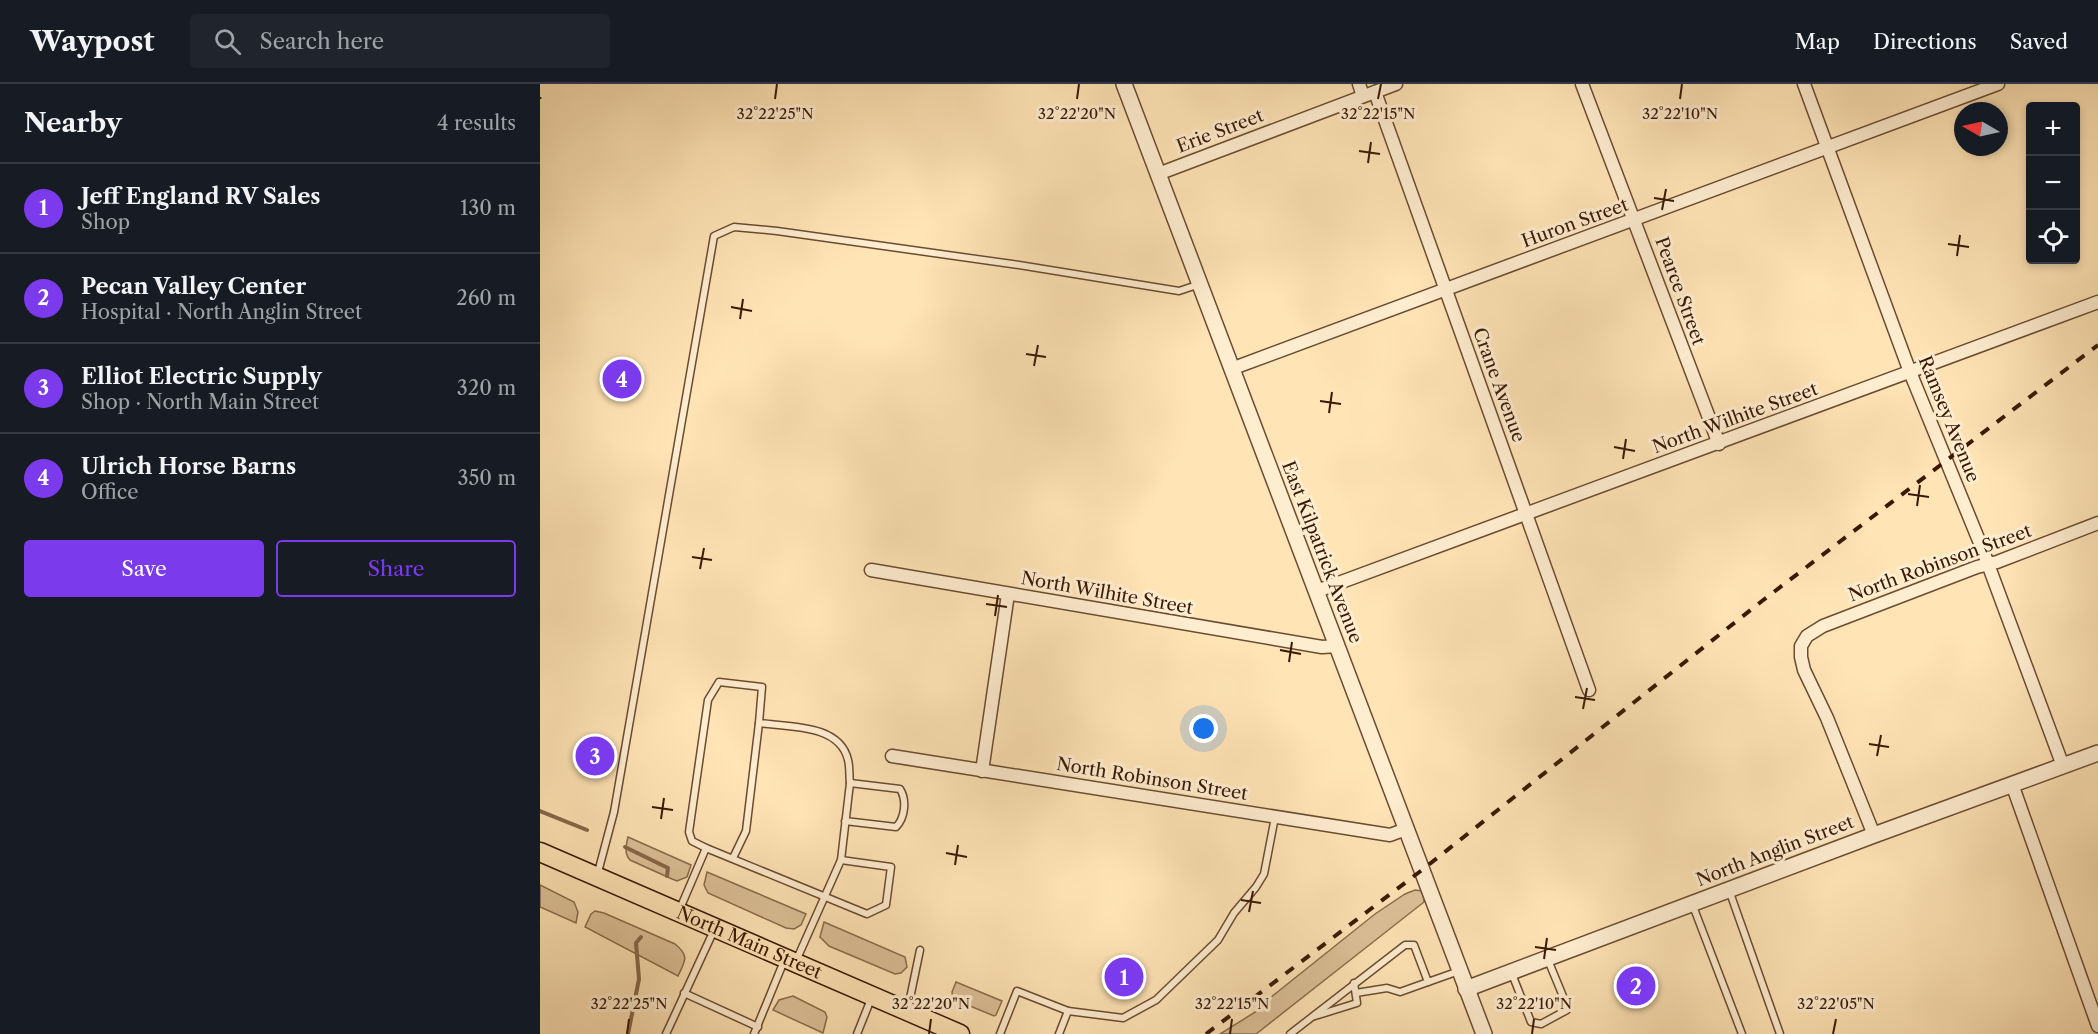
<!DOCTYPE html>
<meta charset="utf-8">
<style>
body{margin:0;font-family:"Libre Caslon Text",serif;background:#20242c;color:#f1f3f6}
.controls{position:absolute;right:18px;top:18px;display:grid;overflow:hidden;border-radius:6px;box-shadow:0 3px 9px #0003}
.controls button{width:54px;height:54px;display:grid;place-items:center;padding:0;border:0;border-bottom:2px solid #363941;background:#171b24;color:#f1f3f6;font:30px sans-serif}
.compass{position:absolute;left:1414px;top:18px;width:54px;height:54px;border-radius:50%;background:#171b24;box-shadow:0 3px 9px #0003;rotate:279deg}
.you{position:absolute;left:664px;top:645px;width:21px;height:21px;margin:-15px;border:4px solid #fff;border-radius:50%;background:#1a73e8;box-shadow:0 0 0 9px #1a73e833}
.badge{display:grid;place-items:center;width:39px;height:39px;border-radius:50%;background:#7c3aed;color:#fff;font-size:20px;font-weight:700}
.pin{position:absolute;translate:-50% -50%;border:3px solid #fff;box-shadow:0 2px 6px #0006}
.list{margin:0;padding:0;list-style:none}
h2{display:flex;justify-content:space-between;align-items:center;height:78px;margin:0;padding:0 24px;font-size:26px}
h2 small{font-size:20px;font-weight:400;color:#9ea1a6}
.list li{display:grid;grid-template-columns:39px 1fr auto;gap:18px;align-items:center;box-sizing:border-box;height:90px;padding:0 24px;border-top:2px solid #363941}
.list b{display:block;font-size:22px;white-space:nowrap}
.list p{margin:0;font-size:20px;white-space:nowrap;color:#9ea1a6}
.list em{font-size:20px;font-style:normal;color:#9ea1a6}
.actions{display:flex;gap:12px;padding:18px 24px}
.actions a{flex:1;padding:14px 0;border:2px solid #7c3aed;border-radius:6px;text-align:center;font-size:21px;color:#7c3aed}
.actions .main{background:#7c3aed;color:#fff}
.icon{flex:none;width:33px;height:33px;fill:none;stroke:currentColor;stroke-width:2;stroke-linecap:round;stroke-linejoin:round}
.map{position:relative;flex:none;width:1558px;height:950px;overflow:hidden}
header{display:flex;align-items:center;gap:36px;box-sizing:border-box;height:84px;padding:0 30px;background:#171b24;border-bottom:2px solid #363941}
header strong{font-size:28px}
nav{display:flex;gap:33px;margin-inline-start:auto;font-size:21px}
.search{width:420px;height:54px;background:#20242c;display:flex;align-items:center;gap:15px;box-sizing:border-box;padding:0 21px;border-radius:6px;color:#9ea1a6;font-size:22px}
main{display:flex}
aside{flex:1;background:#171b24}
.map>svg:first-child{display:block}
.green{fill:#ddc198;stroke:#8b6d4e;stroke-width:1.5}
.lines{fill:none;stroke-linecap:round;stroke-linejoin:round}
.stream{stroke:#88694b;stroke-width:4}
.service-casing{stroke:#6a4c31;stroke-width:9}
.minor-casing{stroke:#6a4c31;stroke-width:15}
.tertiary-casing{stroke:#6a4c31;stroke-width:18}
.primary-casing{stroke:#391905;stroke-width:21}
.path{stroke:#391905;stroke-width:2;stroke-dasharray:1.5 3;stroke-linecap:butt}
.service{stroke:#ffedd0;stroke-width:6}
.minor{stroke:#ffedd0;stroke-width:12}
.tertiary{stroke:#ffedd0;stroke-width:15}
.primary{stroke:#ffe4b6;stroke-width:18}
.rail{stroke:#391905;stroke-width:4;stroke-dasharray:10 10;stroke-linecap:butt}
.ticks{fill:none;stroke:#391905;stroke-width:2}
.labels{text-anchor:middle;stroke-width:6;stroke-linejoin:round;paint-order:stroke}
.street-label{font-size:18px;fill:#391905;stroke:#ffedd0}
.ticks-label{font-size:15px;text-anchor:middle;fill:#391905;stroke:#ffedd0;stroke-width:6;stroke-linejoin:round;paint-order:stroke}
</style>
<header>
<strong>Waypost</strong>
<div class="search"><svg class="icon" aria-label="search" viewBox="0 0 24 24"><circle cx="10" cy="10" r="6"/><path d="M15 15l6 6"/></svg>Search here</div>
<nav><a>Map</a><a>Directions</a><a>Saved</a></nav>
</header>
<main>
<aside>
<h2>Nearby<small>4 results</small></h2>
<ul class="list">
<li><span class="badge">1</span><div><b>Jeff England RV Sales</b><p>Shop</p></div><em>130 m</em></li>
<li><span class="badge">2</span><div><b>Pecan Valley Center</b><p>Hospital · North Anglin Street</p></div><em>260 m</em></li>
<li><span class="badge">3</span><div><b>Elliot Electric Supply</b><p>Shop · North Main Street</p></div><em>320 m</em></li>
<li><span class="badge">4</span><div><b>Ulrich Horse Barns</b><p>Office</p></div><em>350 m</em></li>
</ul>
<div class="actions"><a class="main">Save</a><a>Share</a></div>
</aside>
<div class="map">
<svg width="1558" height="950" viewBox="0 0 1558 950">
<rect width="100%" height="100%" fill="#ffe4b6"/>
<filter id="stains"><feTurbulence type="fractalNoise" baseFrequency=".00333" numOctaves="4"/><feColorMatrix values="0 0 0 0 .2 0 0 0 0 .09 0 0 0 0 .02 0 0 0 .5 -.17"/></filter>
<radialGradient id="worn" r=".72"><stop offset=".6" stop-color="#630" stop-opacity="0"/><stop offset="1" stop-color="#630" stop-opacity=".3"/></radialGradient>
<g class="green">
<path d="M 88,753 L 151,781 L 147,793 L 137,797 L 132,795 L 90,776 C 84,770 86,761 88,753 Z"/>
<polygon points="167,788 266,830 261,841 254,845 246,844 168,809 164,801"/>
<polygon points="0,801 34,818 38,828 36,839 0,823"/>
<polygon points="875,806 883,807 884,818 716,950 680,950 728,920 730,914 835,830 865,810"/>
<path d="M 55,827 L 64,829 L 135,860 C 150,872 145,877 138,892 L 45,843 L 51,830 Z"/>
<polygon points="284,838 365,873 367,883 361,889 355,890 289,862 280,853"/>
<polygon points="416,898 462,917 456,931 454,932 413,915 412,908"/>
<polygon points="253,912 285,928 287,933 283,949 233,926 239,916"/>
</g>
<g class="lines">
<g class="stream">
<polyline points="0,727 47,746"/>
<polyline points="85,763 128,784 127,792"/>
<polyline points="88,950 99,895 96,859 101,853"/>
</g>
<g class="service-casing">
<g id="service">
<path d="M 166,764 L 152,757 L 149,748 L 168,616 L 179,598 L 222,603 L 219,639 C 249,643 300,640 308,676 C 310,683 309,692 310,699"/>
<polyline points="193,774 206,747 219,639"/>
<polyline points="57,792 74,728 174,152 194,143 237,147 479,181 639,207 660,200"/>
<polyline points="1189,806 1240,950"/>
<polyline points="1153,822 1202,950"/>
<path d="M 139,827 L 166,764 L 327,830 L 346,821 L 351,783 L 301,776 L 310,699 L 360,705 C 367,716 365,734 356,743 L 305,737"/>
<polyline points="256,877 301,776"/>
<polyline points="972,890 991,938 1001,940 1027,926 1027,922 1008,876"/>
<polyline points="144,909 218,943"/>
<polyline points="816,909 847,904 860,908 888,898"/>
<polyline points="368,924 380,866"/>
<polyline points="775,932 817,919 814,899"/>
<polyline points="126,950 175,844"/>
<polyline points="214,950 244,877"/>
<polyline points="317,950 331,915"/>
<polyline points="460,950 477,907 528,927 583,934 616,916 678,856 694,829 716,803 724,790 735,733"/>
<polyline points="519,950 528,927"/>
<polyline points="750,950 865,861 874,861 888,898 919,887"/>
</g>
</g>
<g class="minor-casing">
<g id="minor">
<polyline points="819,0 823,12"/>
<polyline points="1042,0 1179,360"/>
<polyline points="1264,0 1370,288 1442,464 1523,682"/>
<polyline points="835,8 1049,606"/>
<polyline points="618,90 856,0"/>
<polyline points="691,285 1458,0"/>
<polyline points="331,486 782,563 798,562"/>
<polyline points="777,507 1558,218"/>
<polyline points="352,672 850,751 866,745"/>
<polyline points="442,687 468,510"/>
<polyline points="1472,700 1558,942"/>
<polyline points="1334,751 1287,634 1264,586 1261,573 1261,562 1267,552 1283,542 1437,483 1457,478 1558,439"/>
</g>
</g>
<g class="tertiary-casing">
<g id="tertiary">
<polyline points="584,0 944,950"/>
<polyline points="926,905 1334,751 1558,669"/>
</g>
</g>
<g class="primary-casing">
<g id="primary">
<path id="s1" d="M 0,768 L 420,950"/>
</g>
</g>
<polyline class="path" points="0,14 4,14"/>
<use href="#service" class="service"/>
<use href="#minor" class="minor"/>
<use href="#tertiary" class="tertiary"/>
<use href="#primary" class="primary"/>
<polyline class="rail" points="666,950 882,786 1222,517 1558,261"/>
</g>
<path class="ticks" d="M 235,15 L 237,0M 537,15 L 539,0M 838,15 L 841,0M 1140,15 L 1142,0M 819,67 L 840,70M 828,79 L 831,58M 1114,114 L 1134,117M 1122,126 L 1126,105M 1408,160 L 1429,163M 1417,172 L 1420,151M 191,223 L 212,227M 200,235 L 203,215M 486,270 L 506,273M 494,282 L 498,261M 780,317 L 801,320M 789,329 L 792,308M 1074,363 L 1095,367M 1083,375 L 1086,355M 1368,410 L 1389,413M 1377,422 L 1380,401M 152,473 L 172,476M 160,485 L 164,464M 446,520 L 467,523M 455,532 L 458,511M 740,566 L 761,570M 749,578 L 752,558M 1035,613 L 1055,616M 1043,625 L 1047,604M 1329,660 L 1349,663M 1337,672 L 1341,651M 112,723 L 133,726M 121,735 L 124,714M 406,769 L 427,773M 415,781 L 418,761M 701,816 L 721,819M 709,828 L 713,807M 995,863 L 1016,866M 1004,875 L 1007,854M 87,950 L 89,935M 389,950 L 391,935M 690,950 L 692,935M 992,950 L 994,935M 1293,950 L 1296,935"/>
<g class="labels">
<g class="street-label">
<text transform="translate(680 47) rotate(-21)" y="6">Erie Street</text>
<text transform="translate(1035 139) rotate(-20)" y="6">Huron Street</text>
<text transform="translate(1140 207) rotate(70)" y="6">Pearce Street</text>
<text transform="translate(959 301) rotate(70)" y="6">Crane Avenue</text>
<text transform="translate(1195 334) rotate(-20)" y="6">North Wilhite Street</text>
<text transform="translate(1409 335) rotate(68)" y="6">Ramsey Avenue</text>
<text transform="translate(782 468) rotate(69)" y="6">East Kilpatrick Avenue</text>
<text transform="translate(1400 479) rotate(-20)" y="6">North Robinson Street</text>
<text transform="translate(567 509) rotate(10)" y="6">North Wilhite Street</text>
<text transform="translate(612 695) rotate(9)" y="6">North Robinson Street</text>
<text transform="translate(1235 767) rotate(-21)" y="6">North Anglin Street</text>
<text dy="6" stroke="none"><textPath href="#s1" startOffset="228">North Main Street</textPath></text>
</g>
</g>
<g class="ticks-label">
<text x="235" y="35">32°22'25"N</text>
<text x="537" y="35">32°22'20"N</text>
<text x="838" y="35">32°22'15"N</text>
<text x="1140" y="35">32°22'10"N</text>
<text x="89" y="925">32°22'25"N</text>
<text x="391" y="925">32°22'20"N</text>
<text x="692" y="925">32°22'15"N</text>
<text x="994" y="925">32°22'10"N</text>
<text x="1296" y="925">32°22'05"N</text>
</g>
<rect width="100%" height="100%" filter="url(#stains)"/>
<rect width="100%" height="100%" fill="url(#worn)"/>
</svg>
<div class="controls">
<button>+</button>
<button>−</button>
<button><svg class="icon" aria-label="locate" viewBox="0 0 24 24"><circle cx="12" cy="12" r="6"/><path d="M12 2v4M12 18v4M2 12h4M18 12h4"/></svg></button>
</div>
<svg class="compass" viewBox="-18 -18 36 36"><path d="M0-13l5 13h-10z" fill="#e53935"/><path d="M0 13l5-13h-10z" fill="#9ea1a6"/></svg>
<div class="you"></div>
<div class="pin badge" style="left:584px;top:893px">1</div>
<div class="pin badge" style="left:1096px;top:902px">2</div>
<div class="pin badge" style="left:55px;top:672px">3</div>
<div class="pin badge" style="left:82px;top:295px">4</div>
</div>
</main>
